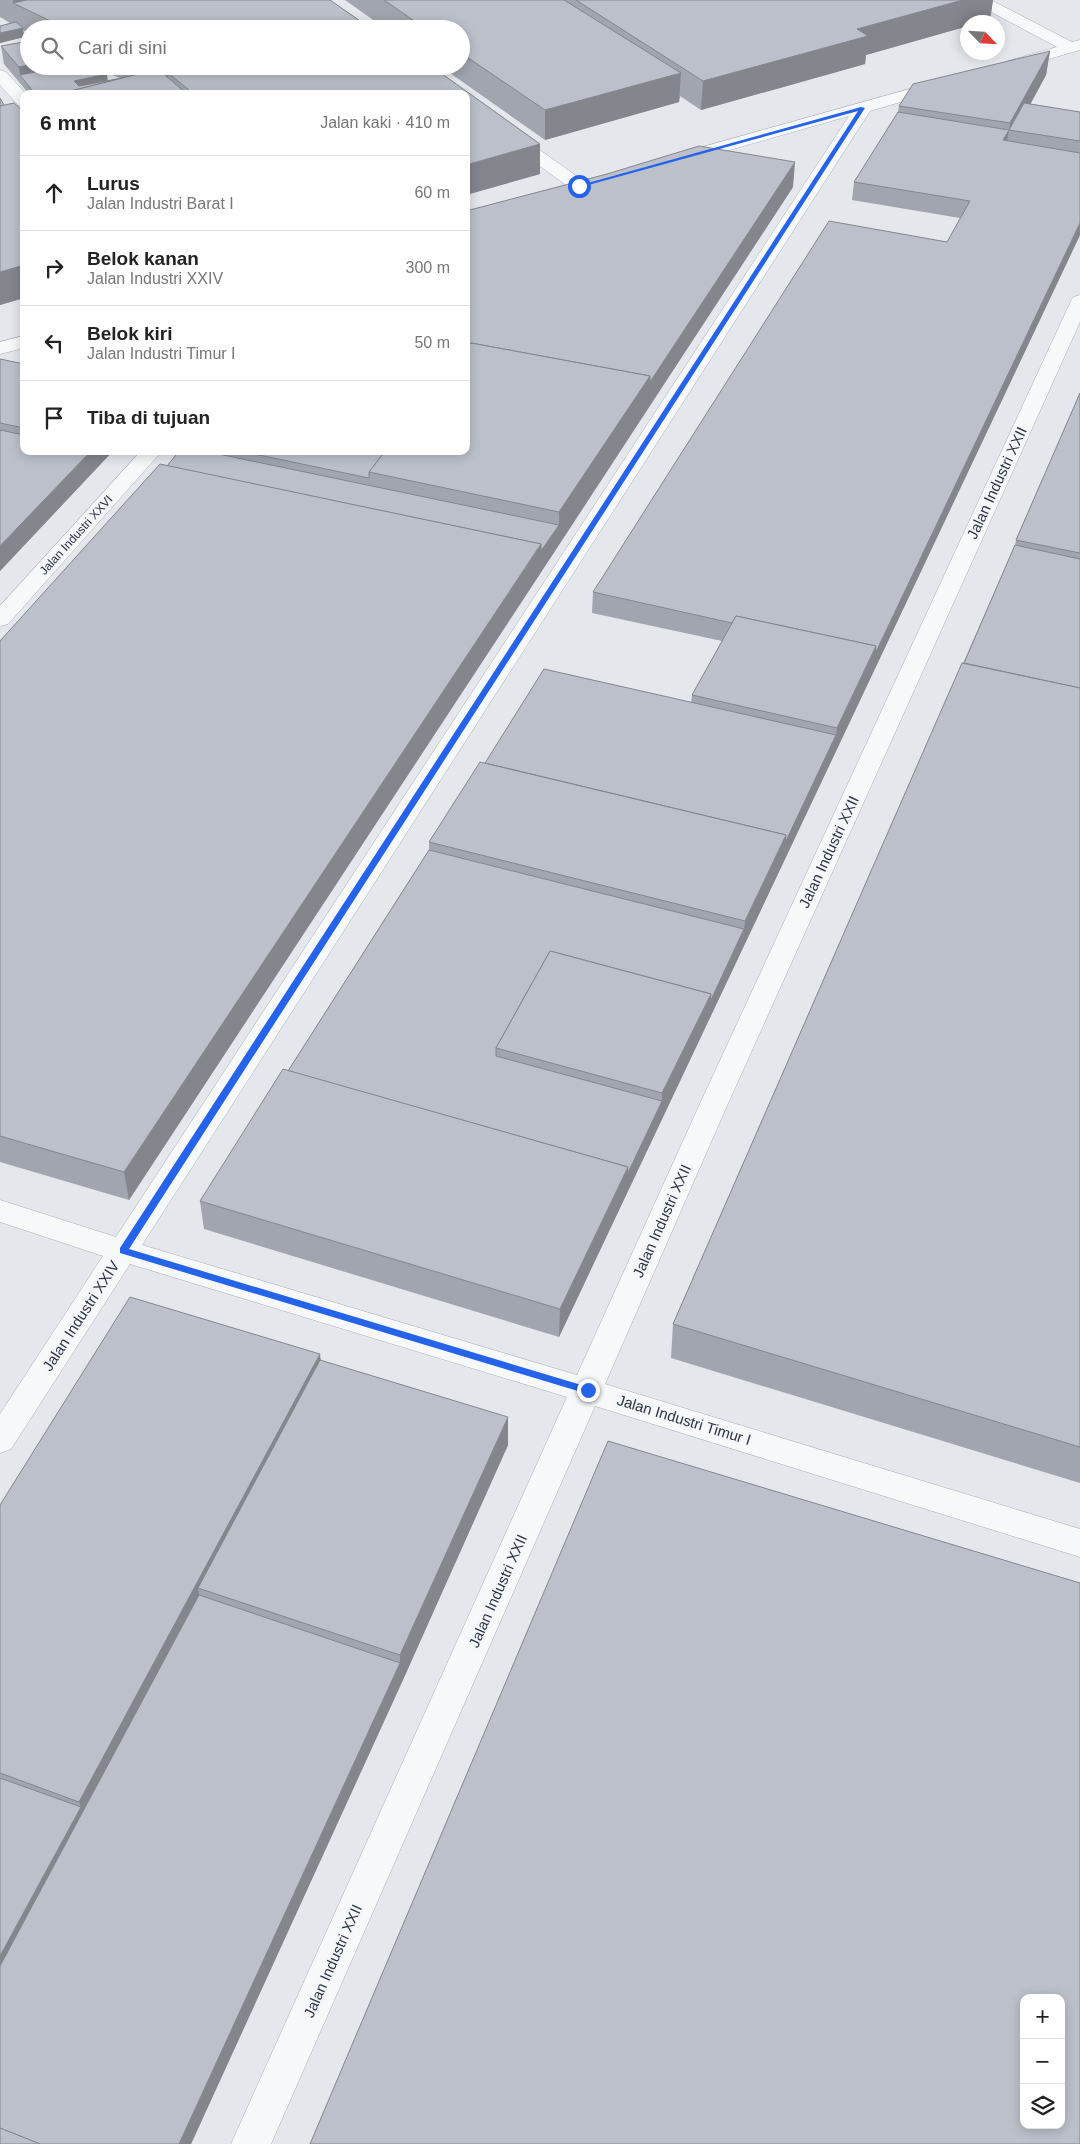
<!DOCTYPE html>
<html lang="id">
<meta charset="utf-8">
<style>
body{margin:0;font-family:Helvetica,sans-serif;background:#f2f2f2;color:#222}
.controls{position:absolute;right:15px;bottom:15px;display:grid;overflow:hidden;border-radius:10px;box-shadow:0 2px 12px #0003}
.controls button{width:45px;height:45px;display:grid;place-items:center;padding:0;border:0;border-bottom:1px solid #e0e0e0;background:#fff;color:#222;font:25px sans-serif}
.compass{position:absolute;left:960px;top:15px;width:45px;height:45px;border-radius:50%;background:#fff;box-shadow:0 2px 12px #0003;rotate:115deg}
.stop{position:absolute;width:15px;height:15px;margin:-11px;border:4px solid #2563eb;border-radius:50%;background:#fff}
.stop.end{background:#2563eb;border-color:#fff;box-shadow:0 1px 5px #0008}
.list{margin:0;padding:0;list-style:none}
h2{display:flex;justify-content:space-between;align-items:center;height:65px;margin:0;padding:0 20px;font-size:21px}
h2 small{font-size:16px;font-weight:400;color:#767676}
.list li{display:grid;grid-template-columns:32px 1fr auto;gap:15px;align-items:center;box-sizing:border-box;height:75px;padding:0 20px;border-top:1px solid #e0e0e0}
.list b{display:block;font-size:19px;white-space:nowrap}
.list p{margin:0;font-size:16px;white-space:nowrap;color:#767676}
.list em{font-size:16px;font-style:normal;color:#767676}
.icon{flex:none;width:28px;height:28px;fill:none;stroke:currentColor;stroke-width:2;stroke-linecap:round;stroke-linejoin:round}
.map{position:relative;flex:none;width:1080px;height:2144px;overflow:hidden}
.search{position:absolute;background:#fff;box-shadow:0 2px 12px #0003;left:20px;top:20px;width:450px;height:55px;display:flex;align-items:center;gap:12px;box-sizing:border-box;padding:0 18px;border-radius:28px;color:#767676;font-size:19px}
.panel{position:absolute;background:#fff;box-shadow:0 2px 12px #0003;left:20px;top:90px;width:450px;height:365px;border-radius:10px}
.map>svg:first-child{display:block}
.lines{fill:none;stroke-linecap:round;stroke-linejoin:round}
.minor-casing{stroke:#a9aeb7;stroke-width:1}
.minor{fill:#f7f8fa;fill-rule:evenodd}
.wall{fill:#a1a5ae;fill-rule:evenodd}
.shaded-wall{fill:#83868d}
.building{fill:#bbc0ca;stroke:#83868d;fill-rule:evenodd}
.route{fill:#2563eb}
.labels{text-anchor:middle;stroke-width:5;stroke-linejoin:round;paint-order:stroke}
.far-street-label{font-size:12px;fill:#2b3445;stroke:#f4f6f9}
.street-label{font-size:15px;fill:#2b3445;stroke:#f4f6f9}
</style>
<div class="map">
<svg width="1080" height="2144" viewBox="0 0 1080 2144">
<rect width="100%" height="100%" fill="#e4e7ec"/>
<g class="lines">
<g class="minor-casing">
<g id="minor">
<polygon points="971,0 991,0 1072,42 1080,40 1080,50 1014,69 1008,67 1006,64 1008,61 1057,47 974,3"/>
<polygon points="0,70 6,72 26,94 24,94 24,107 18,105 0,85"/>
<polygon points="942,80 948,82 950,85 948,88 870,111 142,1245 577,1375 698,1108 1071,301 1073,297 1080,295 1080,322 726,1108 605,1384 1080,1529 1080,1557 595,1406 271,2144 231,2144 567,1397 130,1264 11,1449 0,1453 0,1414 103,1256 0,1222 0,1200 116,1237 849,116 680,164 674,163 671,159 674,155"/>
<polygon points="466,100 472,102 585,182 588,186 585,190 579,191 573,190 466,113"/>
<polygon points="24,336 24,348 0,354 0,342"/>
<polygon points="141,451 162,451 8,624 0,626 0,606"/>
</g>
</g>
<use href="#minor" class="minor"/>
</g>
<g class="wall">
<polygon points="0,0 330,0 363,23 377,29 29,29 29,33 23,30 24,37 0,43 0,26 10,23 0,17"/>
<polygon points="345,0 993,0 990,20 968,22 968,26 866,55 865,64 701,110 680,96 679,102 545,140 440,66 461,66 461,29 386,29"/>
<path d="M 29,41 L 29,66 L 431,66 L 540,144 L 540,174 L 466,195 L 466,94 L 29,94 L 4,64 L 1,46 ZM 103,71 L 120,78 L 107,81 L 107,74 Z"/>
<polygon points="1050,51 1046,75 1030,104 1080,112 1080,235 559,1337 204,1229 200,1201 288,1071 429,850 429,842 485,763 691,702 692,695 722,641 592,613 593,592 947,242 960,218 852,200 854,182 898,112 899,106"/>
<polygon points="20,103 24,103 24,298 0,305 4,105 21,109"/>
<polygon points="793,187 129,1200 0,1162 0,641 167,466 179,451 466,451"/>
<polygon points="0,359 24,364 24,451 113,451 0,571"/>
<polygon points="1080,393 1080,1483 671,1358 673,1324 1015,545 1016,540"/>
<polygon points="320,1360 508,1445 402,1682 191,2144 0,2144 0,1505"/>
</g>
<g class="shaded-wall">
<polygon points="13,0 132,0 13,3"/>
<polygon points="963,0 993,0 990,20 980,22 968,22 968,26 866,55 865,64 701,110 703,81 857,29"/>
<polygon points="23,28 24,37 0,43 0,33"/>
<polygon points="1050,51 1046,75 1016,131 1009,130 1010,123"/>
<polygon points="29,65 29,66 82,66 20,75 19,67"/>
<polygon points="681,73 679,102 545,140 545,110"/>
<polygon points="107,74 108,84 75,90 74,81"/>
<polygon points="1009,130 1006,148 1003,140"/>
<polygon points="540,144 540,174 466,195 466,165"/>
<polygon points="795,162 793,187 559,545 559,512 650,376"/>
<polygon points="1080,223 1080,235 742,950 745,921 786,835 836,735 837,728"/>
<polygon points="24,265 24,298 0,305 0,272"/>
<polygon points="91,451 113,451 0,571 0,546"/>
<polygon points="559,525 559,545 129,1200 124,1172 541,544"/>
<polygon points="744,929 742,950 559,1337 560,1309 628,1167 662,1101 662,1093 711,994"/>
<polygon points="320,1354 324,1388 198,1588 203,1615 0,1997 0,1956 81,1807 79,1802"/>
<polygon points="508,1417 508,1445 402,1682 191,2144 179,2144 400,1663 400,1655"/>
</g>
<g class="building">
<polygon points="27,0 330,0 363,23 339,29 67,29 13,3"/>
<polygon points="384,0 564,0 681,73 545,110 461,53 461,29 426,29"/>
<polygon points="576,0 963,0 857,29 868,36 703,81"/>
<polygon points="16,22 23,28 0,33 0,26"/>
<polygon points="367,22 377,29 339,29"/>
<polygon points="29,41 29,65 19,67 1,46"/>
<polygon points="1050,51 1010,123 899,106 913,84"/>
<polygon points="66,66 99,66 107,74 74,81 79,86 128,77 59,94 35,94 20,75"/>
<polygon points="145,66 189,66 167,72 168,76 164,75 158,69 154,70"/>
<polygon points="189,66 431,66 540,144 466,165 466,94 194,94 167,72"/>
<polygon points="158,69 187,94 59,94"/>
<polygon points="0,98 4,105 0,106"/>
<polygon points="14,103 24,112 24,265 0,272 0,106"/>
<polygon points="1024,103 1080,112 1080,141 1009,130"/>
<polygon points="898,112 1009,130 1003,140 1080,153 1080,223 875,654 876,646 736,616 732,623 593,592 829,221 947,242 970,201 854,182"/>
<polygon points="699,146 795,162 650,382 650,376 471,343 466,348 466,211 607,174"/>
<polygon points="471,343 650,376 559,512 369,472 385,451 466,451 466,348"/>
<polygon points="0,359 24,364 24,428 0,423"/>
<polygon points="1080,393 1080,553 1016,540"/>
<polygon points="0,430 24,435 24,451 91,451 0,546"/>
<polygon points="179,451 204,451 559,525 541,551 541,544 167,466"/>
<polygon points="240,451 385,451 369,472 369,478"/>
<polygon points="160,464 541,544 124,1172 0,1136 0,641"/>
<polygon points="1015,545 1080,559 1080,688 964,663"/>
<polygon points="736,616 876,646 837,728 692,695"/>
<polygon points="962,663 1080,688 1080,1447 673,1324"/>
<polygon points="544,669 836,735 785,843 786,835 485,763"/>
<polygon points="480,762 786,835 745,921 429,842"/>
<polygon points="429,850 744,929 710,1002 711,994 550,951 496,1048 496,1056 662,1101 627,1175 628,1167 288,1071"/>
<polygon points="550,951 711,994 662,1093 496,1048"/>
<polygon points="283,1069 628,1167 560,1309 200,1201"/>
<polygon points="130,1297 320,1354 79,1802 0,1773 0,1505"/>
<polygon points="320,1360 508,1417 400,1655 198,1588"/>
<path d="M 608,1441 L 1080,1583 L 1080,2144 L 310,2144 ZM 1024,1998 L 1061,1998 L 1061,2125 L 1024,2125 Z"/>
<polygon points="199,1595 400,1663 179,2144 40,2144 0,2128 0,1966"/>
<polygon points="0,1778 81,1807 0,1956"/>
<polygon points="0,2128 40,2144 0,2144"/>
</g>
<polygon class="route" points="861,107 865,108 129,1249 588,1387 592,1390 591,1393 588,1394 120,1253 120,1248 858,111 581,187 577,186"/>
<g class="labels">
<g class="far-street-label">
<text transform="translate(76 535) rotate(-48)" y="4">Jalan Industri XXVI</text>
</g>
<g class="street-label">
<text transform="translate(997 483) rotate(-65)" y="5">Jalan Industri XXII</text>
<text transform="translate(829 852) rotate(-65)" y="5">Jalan Industri XXII</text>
<text transform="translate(662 1221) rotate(-66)" y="5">Jalan Industri XXII</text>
<text transform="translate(81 1316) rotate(-57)" y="5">Jalan Industri XXIV</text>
<text transform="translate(684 1420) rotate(17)" y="5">Jalan Industri Timur I</text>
<text transform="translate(498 1591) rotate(-66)" y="5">Jalan Industri XXII</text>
<text transform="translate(333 1961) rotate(-66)" y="5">Jalan Industri XXII</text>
</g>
</g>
</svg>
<div class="controls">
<button>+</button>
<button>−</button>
<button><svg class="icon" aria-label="layers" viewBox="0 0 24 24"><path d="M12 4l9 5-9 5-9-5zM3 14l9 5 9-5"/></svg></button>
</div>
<svg class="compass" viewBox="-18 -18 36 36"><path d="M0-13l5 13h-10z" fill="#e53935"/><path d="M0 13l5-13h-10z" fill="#767676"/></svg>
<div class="stop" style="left:579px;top:186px"></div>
<div class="stop end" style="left:588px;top:1390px"></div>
<div class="search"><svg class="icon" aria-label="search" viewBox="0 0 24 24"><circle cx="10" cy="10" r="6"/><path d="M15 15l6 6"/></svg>Cari di sini</div>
<section class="panel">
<h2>6 mnt<small>Jalan kaki · 410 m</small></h2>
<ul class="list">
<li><svg class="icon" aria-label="ahead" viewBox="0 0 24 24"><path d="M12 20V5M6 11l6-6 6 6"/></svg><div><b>Lurus</b><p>Jalan Industri Barat I</p></div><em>60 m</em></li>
<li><svg class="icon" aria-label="right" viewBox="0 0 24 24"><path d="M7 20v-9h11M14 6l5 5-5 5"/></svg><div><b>Belok kanan</b><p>Jalan Industri XXIV</p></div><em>300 m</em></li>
<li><svg class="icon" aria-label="left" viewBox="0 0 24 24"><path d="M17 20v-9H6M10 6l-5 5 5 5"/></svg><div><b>Belok kiri</b><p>Jalan Industri Timur I</p></div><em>50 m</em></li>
<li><svg class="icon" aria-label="arrive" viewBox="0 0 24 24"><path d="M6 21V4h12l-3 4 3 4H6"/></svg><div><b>Tiba di tujuan</b></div></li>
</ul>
</section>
</div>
